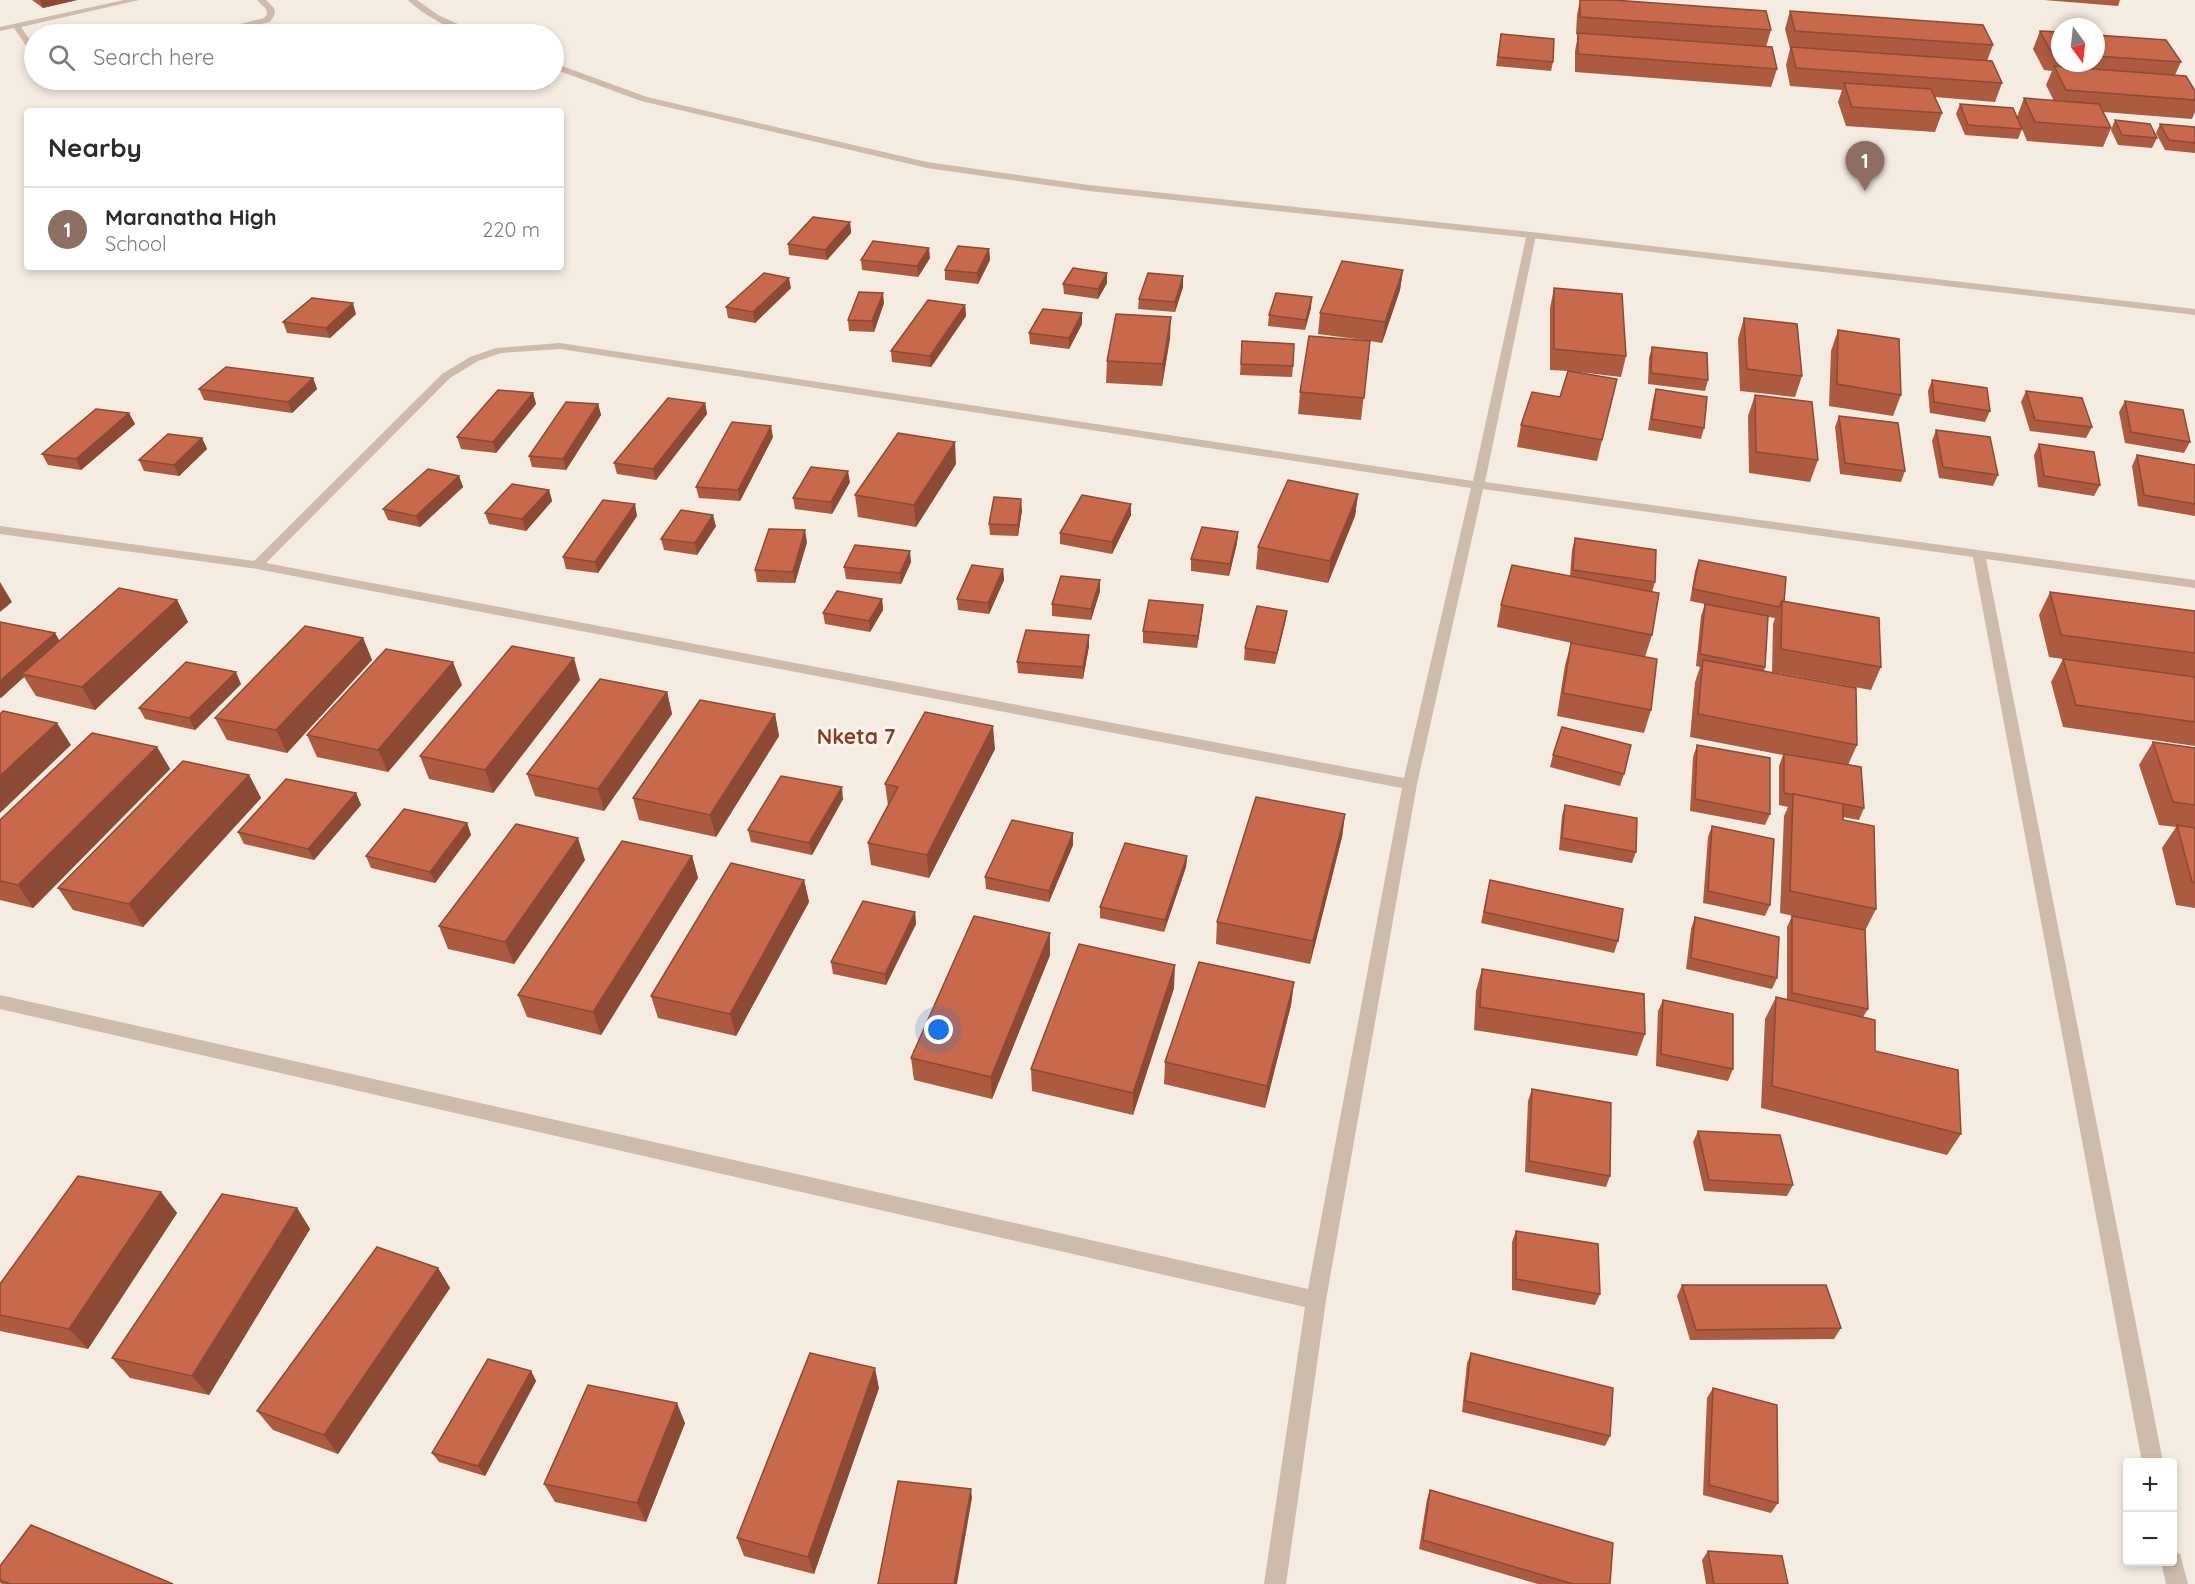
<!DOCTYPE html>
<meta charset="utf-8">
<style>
body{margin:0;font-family:Quicksand,sans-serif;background:#f7f7f7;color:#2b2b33}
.controls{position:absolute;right:18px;bottom:18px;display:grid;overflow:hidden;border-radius:6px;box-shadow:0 3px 9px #0003}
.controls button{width:54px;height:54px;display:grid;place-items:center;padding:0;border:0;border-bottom:2px solid #e1e1e2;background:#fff;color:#2b2b33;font:30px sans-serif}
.compass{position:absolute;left:2051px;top:18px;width:54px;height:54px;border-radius:50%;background:#fff;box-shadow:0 3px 9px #0003;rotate:165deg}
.you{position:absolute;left:939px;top:1030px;width:21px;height:21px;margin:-15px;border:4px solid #fff;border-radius:50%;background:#1a73e8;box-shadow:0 0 0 9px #1a73e833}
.badge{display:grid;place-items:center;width:39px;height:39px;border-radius:50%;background:#1f5a5e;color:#fff;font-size:20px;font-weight:700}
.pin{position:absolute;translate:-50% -50px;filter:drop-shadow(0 2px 3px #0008)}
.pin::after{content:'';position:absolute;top:32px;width:21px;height:18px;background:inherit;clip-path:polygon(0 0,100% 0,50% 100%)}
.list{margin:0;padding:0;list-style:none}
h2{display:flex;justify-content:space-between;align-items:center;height:78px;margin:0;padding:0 24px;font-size:26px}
h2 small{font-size:20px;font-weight:400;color:#7c7c81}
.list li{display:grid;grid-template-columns:39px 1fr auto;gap:18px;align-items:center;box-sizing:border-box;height:84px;padding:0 24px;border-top:2px solid #e1e1e2}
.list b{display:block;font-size:22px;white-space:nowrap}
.list p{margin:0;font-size:20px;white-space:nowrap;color:#7c7c81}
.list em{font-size:20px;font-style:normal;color:#7c7c81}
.icon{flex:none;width:33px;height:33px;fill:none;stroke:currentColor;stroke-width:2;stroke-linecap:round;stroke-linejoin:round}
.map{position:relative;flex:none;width:2195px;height:1584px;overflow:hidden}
.search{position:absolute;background:#fff;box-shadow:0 3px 9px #0003;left:24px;top:24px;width:540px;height:66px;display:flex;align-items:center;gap:15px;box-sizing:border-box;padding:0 21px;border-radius:33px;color:#7c7c81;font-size:22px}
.panel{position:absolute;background:#fff;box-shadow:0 3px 9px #0003;left:24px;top:108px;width:540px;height:162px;border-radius:6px}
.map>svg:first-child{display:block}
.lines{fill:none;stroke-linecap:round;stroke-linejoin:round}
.service{fill:#cdbbac;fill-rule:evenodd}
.minor{fill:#cdbbac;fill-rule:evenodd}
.tertiary{fill:#cdbbac;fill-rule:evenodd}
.wall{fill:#ac5a40}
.shaded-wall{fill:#8c4a34}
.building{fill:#c8694b;stroke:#8c4a34;stroke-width:1.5}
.labels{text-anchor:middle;stroke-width:6;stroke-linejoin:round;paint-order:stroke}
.neighbourhood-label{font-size:21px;font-weight:bold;fill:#8c3b22;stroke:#fbf5ee}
</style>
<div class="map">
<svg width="2195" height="1584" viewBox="0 0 2195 1584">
<rect width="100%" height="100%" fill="#f4ebe1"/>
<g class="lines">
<g class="service">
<polygon points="124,0 139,0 21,27 34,46 34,53 31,53 14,28 0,31 0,27"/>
<polygon points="257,0 266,0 274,8 275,14 270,22 220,34 208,34 209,32 264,18 267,14 266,9"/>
</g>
<g class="minor">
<path d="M 1527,233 L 1536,235 L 1485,482 L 2195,580 L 2195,588 L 1986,559 L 2163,1462 L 2142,1462 L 1973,557 L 1483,489 L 1417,784 L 1326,1300 L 1286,1584 L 1264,1584 L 1305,1307 L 0,1009 L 0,995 L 1308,1289 L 1402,788 L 257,569 L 0,534 L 0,526 L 254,561 L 442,374 L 470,357 L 496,348 L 560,343 L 1473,481 ZM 560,349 L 1471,488 L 1404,778 L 266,563 L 450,378 L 478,361 L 501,353 Z"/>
<polygon points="2172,1551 2180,1554 2188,1584 2166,1584 2161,1562 2172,1562"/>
</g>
<g class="tertiary">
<path d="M 408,0 L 417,0 L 438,15 L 480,34 C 459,36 423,15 408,0 Z"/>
<polygon points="554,63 647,97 927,162 1089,185 1531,232 2195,309 2195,315 1531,238 1089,191 927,168 641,101 554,69"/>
</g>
</g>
<g class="wall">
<polygon points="32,0 77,0 43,8"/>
<polygon points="1580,0 1771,30 1766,47 1777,69 1771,87 1575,72 1575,51 1578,35 1576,34 1577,15"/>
<polygon points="2044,0 2120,0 2118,6"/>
<polygon points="1790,11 1993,45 1987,61 2002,83 1995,102 1935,97 1942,113 1935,132 1846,126 1838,102 1842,90 1790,86 1786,65 1790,49 1785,29"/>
<polygon points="2040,31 2060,32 2060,63 2096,63 2096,35 2181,62 2175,75 2195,91 2195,112 2192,119 2103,112 2111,128 2103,147 2027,141 2022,129 2018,139 1965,135 1956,114 1960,104 2017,117 2024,98 2054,101 2046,85 2052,71 2044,70 2033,49"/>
<polygon points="1501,34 1553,62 1551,71 1496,66"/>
<polygon points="2115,120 2157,138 2152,148 2118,145 2111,130"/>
<polygon points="2160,124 2195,127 2195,153 2165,150 2156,133"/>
<polygon points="850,222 851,233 827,260 789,255 788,244"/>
<polygon points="989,249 990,260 978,284 945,280 945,270"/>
<polygon points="930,258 918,277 862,270 861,260"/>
<polygon points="1403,270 1400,290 1382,343 1370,341 1361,420 1298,414 1300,392 1364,340 1318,334 1320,313"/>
<polygon points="1107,273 1107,283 1098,299 1064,294 1063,284"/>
<polygon points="1183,276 1183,287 1175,312 1138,309 1139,299"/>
<polygon points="791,288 755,323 728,318 726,307"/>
<polygon points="1554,288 1626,356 1621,377 1578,372 1617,379 1597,461 1517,447 1521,425 1560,397 1568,371 1550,370 1550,308"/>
<polygon points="884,303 874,332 849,331 848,320"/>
<polygon points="965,305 966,316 931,367 892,362 891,351"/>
<polygon points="1311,308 1305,330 1268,326 1269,315"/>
<polygon points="356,314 330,338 287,333 283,322"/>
<polygon points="1744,318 1802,376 1795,397 1740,391 1738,339"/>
<polygon points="1082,324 1069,349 1030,344 1029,333"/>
<polygon points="1838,330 1901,395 1893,416 1829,406 1831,351"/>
<polygon points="1170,338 1162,386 1106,383 1107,361"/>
<polygon points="1242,341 1293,366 1292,377 1240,375"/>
<polygon points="1652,347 1708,380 1705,391 1648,384 1649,358"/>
<polygon points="313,378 317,389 292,413 204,400 199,389"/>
<polygon points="1932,380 1990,411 1985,422 1930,413 1928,391"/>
<polygon points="1656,389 1704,428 1701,439 1648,430 1653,400"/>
<polygon points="2026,391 2092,427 2086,438 2030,431 2021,402"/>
<polygon points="533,393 536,404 496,453 461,449 457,437"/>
<polygon points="1755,395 1818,460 1810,482 1749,473 1748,416"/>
<polygon points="2125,401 2190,442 2184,453 2125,443 2119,412"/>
<polygon points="705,403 707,414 656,480 617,474 614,463"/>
<polygon points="598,404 601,415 566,470 532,467 529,456"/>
<polygon points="129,413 135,424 81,470 48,465 42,454"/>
<polygon points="1839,416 1905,471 1901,482 1840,474 1835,427"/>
<polygon points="1936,430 1998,475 1993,486 1939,478 1932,441"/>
<polygon points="773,437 740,501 699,498 696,487"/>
<polygon points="202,438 207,449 179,476 144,471 139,460"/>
<polygon points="2039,444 2100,485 2094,496 2038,487 2034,455"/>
<polygon points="2137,455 2195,465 2195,516 2138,506 2132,466"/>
<polygon points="956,464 916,527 858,517 855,495"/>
<polygon points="459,476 463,487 420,527 388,520 383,509"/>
<polygon points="850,482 832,514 795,509 793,498"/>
<polygon points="549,490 552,501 526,531 489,524 485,513"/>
<polygon points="1358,494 1355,516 1328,583 1256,569 1258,547"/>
<polygon points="1022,510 1018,536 990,535 989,524"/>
<polygon points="1131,515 1112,554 1060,544 1060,533"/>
<polygon points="637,516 598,573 566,569 563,557"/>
<polygon points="716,526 697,555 664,550 661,539"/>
<polygon points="1238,532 1237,543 1229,576 1191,571 1191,559"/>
<polygon points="1575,538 1655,582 1652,592 1652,635 1645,657 1651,710 1644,733 1557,716 1565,665 1571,643 1600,649 1497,627 1501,605 1570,576 1572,550"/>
<polygon points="807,542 795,583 757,582 755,570"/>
<polygon points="1699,560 1784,602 1881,667 1871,690 1772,672 1773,624 1775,618 1768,617 1765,667 1764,671 1857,745 1848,765 1864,808 1859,820 1843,817 1843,820 1876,909 1865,931 1868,1009 1863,1017 1875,1051 1961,1134 1947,1155 1761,1108 1765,1019 1776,997 1787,999 1787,927 1792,916 1793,916 1780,913 1784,816 1788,807 1779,805 1779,766 1783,755 1690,737 1695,682 1700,667 1696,666 1701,616 1705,604 1724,608 1690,601 1695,571"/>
<polygon points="911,562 901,584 846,579 844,567"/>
<polygon points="1003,569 1004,580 989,614 958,610 957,599"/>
<polygon points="1100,580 1100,591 1091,620 1052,616 1052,604"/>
<polygon points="2050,592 2195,611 2195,746 2063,727 2051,682 2063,659 2049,657 2039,615"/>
<polygon points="882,599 883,610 870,632 825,624 823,613"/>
<polygon points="177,600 188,622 95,710 36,696 24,677 0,698 0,622 55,633 59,641"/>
<polygon points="1287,611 1285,623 1275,664 1244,660 1245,648"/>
<polygon points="1202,616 1197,648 1143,643 1143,631"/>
<polygon points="363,638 372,660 287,753 227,740 215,718"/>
<polygon points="1089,646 1083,679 1018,673 1017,662"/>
<polygon points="580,680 493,793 429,779 420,756"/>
<polygon points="241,684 195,730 145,719 139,708"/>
<polygon points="462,685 388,772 317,757 307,735"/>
<polygon points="667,692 672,714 604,811 535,796 527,774"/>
<polygon points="775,714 779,736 716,837 639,820 633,798"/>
<polygon points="2153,742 2195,748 2195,908 2176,905 2162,848 2176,827 2159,825 2139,765"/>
<polygon points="1697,745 1770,814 1765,825 1690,811 1693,757"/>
<polygon points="157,747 170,769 33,908 0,900 0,820"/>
<polygon points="995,749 929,878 871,865 868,843 888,805 885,784"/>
<polygon points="1553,755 1624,774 1620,786 1550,767"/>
<polygon points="249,775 261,798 143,927 73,910 58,888"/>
<polygon points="356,793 361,805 314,860 244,844 238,832"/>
<polygon points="843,799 812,855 751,842 748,830"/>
<polygon points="1565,805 1636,852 1632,863 1559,850 1562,816"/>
<polygon points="1345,814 1342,837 1310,964 1216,944 1217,922"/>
<polygon points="467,823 471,835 435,883 371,868 366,856"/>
<polygon points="1712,826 1770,905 1765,916 1703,903 1708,837"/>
<polygon points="1073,845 1049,902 986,889 985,877"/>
<polygon points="692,856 698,878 601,1035 527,1017 518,995"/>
<polygon points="1187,856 1186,867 1164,932 1100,918 1100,907"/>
<polygon points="585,860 514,964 448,949 439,926"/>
<polygon points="804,880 809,902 736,1036 658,1018 651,996"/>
<polygon points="1490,880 1618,941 1614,953 1481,923"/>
<polygon points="915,912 916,924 886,985 833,974 831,962"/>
<polygon points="1695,917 1777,978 1772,989 1686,969 1691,929"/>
<polygon points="1050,955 992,1099 914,1080 911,1058"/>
<polygon points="1482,969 1645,1034 1637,1056 1474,1030 1476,991"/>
<polygon points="1294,982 1291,1005 1265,1108 1164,1084 1165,1062"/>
<polygon points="1174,988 1133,1115 1032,1091 1031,1069"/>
<polygon points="1663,1000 1733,1069 1728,1081 1656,1066 1658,1011"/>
<polygon points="1532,1089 1610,1176 1606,1187 1525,1172 1528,1101"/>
<polygon points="1698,1131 1793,1185 1787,1196 1704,1191 1693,1142"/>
<polygon points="161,1192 177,1213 88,1349 0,1331 0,1284"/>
<polygon points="297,1208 310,1229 209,1395 130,1378 112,1358"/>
<polygon points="1516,1231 1600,1294 1595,1305 1512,1290 1512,1242"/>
<polygon points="438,1268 450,1288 338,1454 273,1430 257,1411"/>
<polygon points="1682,1285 1841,1328 1834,1339 1690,1340 1677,1296"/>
<polygon points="1471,1353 1610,1436 1605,1446 1462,1412 1467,1363"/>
<polygon points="531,1371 536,1381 485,1476 439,1462 432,1453"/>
<polygon points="879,1388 814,1574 744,1556 737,1538"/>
<polygon points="1713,1388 1778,1503 1771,1513 1703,1495 1707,1398"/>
<polygon points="685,1423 646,1522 555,1502 544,1484"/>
<polygon points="1430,1490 1610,1584 1538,1584 1419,1549 1427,1499"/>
<polygon points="1708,1551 1788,1584 1706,1584 1702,1560"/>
<polygon points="0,1566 173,1584 2,1584 0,1583"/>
</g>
<g class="shaded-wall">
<polygon points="40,0 77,0 43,8"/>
<polygon points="850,222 851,233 827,260 825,250"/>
<polygon points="929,248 930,258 918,277 917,266"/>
<polygon points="989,249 990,260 978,284 977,273"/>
<polygon points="1403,270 1400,290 1382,343 1385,322"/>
<polygon points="1107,273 1107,283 1098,299 1098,289"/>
<polygon points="1183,276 1183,287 1175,312 1175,302"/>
<polygon points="789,278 791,288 755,323 753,312"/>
<polygon points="883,293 884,303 874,332 872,321"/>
<polygon points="1312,297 1311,308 1305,330 1306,320"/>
<polygon points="353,303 356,314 330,338 326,328"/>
<polygon points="965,305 966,316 931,367 930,356"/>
<polygon points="1082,313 1082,324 1069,349 1069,338"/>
<polygon points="1171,317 1170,338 1162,386 1163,364"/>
<polygon points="313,378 317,389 292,413 288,402"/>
<polygon points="533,393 536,404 496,453 493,442"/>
<polygon points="705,403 707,414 656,480 653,469"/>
<polygon points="598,404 601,415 566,470 563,459"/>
<polygon points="129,413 135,424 81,470 76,459"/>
<polygon points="771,426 773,437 740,501 738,490"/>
<polygon points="202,438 207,449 179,476 174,465"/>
<polygon points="955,442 956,464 916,527 914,505"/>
<polygon points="848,471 850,482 832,514 831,502"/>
<polygon points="459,476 463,487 420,527 416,516"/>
<polygon points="549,490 552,501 526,531 522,519"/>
<polygon points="1358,494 1355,516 1328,583 1330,561"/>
<polygon points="1021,499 1022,510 1018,536 1018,525"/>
<polygon points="635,504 637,516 598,573 595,562"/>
<polygon points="1131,504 1131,515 1112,554 1112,542"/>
<polygon points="713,515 716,526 697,555 695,543"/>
<polygon points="805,530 807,542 795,583 793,572"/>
<polygon points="1238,532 1237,543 1229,576 1230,564"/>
<polygon points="910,551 911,562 901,584 900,573"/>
<polygon points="1003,569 1004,580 989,614 988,603"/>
<polygon points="1100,580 1100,591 1091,620 1091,609"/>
<polygon points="0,582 12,602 0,612"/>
<polygon points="882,599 883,610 870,632 869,621"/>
<polygon points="177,600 188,622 95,710 82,687"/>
<polygon points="1203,605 1202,616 1197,648 1198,636"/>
<polygon points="1287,611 1285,623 1275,664 1277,653"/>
<polygon points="55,633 62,645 22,674 24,677 1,698 0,697 0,681"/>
<polygon points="1089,635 1089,646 1083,679 1083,667"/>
<polygon points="363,638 372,660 287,753 276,730"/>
<polygon points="574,658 580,680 493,793 485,770"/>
<polygon points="453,662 462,685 388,772 378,750"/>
<polygon points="236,672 241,684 195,730 189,718"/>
<polygon points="667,692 672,714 604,811 598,789"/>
<polygon points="775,714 779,736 716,837 710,815"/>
<polygon points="57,723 71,745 0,813 0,776"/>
<polygon points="993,726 995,749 929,878 927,855"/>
<polygon points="157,747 170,769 33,908 18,885"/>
<polygon points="249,775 261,798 143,927 129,904"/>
<polygon points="842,787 843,799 812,855 809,843"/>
<polygon points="356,793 361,805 314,860 308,849"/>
<polygon points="1345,814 1342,837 1310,964 1313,941"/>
<polygon points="467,823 471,835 435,883 430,872"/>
<polygon points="1073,833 1073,845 1049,902 1049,891"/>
<polygon points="578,838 585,860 514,964 505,942"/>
<polygon points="692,856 698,878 601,1035 593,1012"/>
<polygon points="1187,856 1186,867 1164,932 1165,920"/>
<polygon points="804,880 809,902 736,1036 730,1014"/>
<polygon points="915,912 916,924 886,985 885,974"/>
<polygon points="1050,933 1050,955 992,1099 991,1077"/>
<polygon points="1175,965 1174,988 1133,1115 1133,1093"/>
<polygon points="1294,982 1291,1005 1265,1108 1267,1086"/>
<polygon points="161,1192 177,1213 88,1349 69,1329"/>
<polygon points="297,1208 310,1229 209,1395 192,1376"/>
<polygon points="438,1268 450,1288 338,1454 324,1435"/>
<polygon points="875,1368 879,1388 814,1574 808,1557"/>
<polygon points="531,1371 536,1381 485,1476 478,1466"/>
<polygon points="677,1403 685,1423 646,1522 637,1503"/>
<polygon points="971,1489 972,1498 957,1584 954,1584"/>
</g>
<g class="building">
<polygon points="1580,0 1613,0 1766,11 1771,30 1580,17"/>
<polygon points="1790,11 1983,25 1993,45 1795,31"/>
<polygon points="2040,31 2060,32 2060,53 2051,52"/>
<polygon points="1578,33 1772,47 1777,69 1578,54"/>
<polygon points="1501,34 1554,39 1553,62 1498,57"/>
<polygon points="2096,35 2166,40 2181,62 2096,56"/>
<polygon points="1791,47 1992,61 2002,83 1796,68"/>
<polygon points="2054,66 2186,76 2195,91 2195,100 2066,90"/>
<polygon points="1844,83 1931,89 1942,113 1852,107"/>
<polygon points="2024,98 2099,104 2111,128 2035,122"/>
<polygon points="1960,104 2013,108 2022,129 1968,125"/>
<polygon points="2115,120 2150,124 2157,138 2122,135"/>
<polygon points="2160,124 2195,127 2195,143 2169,140"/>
<polygon points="813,217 850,222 825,250 788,244"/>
<polygon points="873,241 929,248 917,266 861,260"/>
<polygon points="958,246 989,249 977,273 945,270"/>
<polygon points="1342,261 1403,270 1385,322 1320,313"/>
<polygon points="1073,268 1107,273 1098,289 1063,284"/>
<polygon points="764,273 789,278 753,312 726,307"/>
<polygon points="1148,273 1183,276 1175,302 1139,299"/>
<polygon points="1554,288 1622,294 1626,356 1554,349"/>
<polygon points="859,292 883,293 872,321 848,320"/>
<polygon points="1276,293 1312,297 1306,320 1269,315"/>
<polygon points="312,298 353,303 326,328 283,322"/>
<polygon points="928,300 965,305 930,356 891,351"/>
<polygon points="1043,309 1082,313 1069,338 1029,333"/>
<polygon points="1116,314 1171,317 1163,364 1107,361"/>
<polygon points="1744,318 1797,324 1802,376 1747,369"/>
<polygon points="1838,330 1899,339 1901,395 1837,384"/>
<polygon points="1309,336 1370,341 1364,398 1300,392"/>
<polygon points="1242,341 1294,344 1293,366 1241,364"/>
<polygon points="1652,347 1707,353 1708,380 1651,373"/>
<polygon points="226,367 313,378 288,402 199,389"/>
<polygon points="1568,371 1617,379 1602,440 1521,425 1532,392 1560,397"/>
<polygon points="1932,380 1987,388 1990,411 1934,402"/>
<polygon points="1656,389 1707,397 1704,428 1652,419"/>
<polygon points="498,390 533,393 493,442 457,437"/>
<polygon points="2026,391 2082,398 2092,427 2035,420"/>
<polygon points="1755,395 1812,402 1818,460 1756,452"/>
<polygon points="668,398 705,403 653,469 614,463"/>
<polygon points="2125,401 2183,410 2190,442 2131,432"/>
<polygon points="566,402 598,404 563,459 529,456"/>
<polygon points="96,409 129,413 76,459 42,454"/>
<polygon points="1839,416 1898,423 1905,471 1845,463"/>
<polygon points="732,422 771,426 738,490 696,487"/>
<polygon points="1936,430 1990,437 1998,475 1943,467"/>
<polygon points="898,433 955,442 914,505 855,495"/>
<polygon points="168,434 202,438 174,465 139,460"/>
<polygon points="2039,444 2094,452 2100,485 2044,476"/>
<polygon points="2137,455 2195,465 2195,504 2144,495"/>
<polygon points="811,467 848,471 831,502 793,498"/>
<polygon points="428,469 459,476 416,516 383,509"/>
<polygon points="1288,480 1358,494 1330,561 1258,547"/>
<polygon points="512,484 549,490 522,519 485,513"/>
<polygon points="1082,495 1131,504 1112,542 1060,533"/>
<polygon points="994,497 1021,499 1018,525 989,524"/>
<polygon points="603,500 635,504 595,562 563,557"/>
<polygon points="681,510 713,515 695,543 661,539"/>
<polygon points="1202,527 1238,532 1230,564 1191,559"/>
<polygon points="769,529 805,530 793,572 755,570"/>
<polygon points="1575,538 1656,550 1655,582 1573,570"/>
<polygon points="855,545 910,551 900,573 844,567"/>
<polygon points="1699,560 1786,577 1784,602 1782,601 1779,607 1693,589"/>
<polygon points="972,565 1003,569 988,603 957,599"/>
<polygon points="1512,565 1659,593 1652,635 1501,605"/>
<polygon points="1061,576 1100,580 1091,609 1052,604"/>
<polygon points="119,588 177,600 82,687 22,674"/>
<polygon points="837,591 882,599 869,621 823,613"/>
<polygon points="2050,592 2195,611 2195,653 2061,635"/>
<polygon points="1149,600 1203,605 1198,636 1143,631"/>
<polygon points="1782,601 1879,618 1881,667 1781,649"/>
<polygon points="1705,604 1768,616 1765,667 1700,654"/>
<polygon points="1257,606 1287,611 1277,653 1245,648"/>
<polygon points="0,622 55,633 0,681"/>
<polygon points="305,626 363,638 276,730 215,718"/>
<polygon points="1026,630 1089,635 1083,667 1017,662"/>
<polygon points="1571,643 1657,659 1651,710 1563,693"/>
<polygon points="512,646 574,658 485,770 420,756"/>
<polygon points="386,649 453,662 378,750 307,735"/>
<polygon points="2063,659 2195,677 2195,722 2076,705"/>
<polygon points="1703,660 1856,688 1857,745 1698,714"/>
<polygon points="186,662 236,672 189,718 139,708"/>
<polygon points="600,679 667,692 598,789 527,774"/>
<polygon points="700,700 775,714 710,815 633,798"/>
<polygon points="3,711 57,723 0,776 0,714"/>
<polygon points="925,712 993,726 927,855 868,843 898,787 885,784"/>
<polygon points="1562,727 1631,745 1624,774 1553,755"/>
<polygon points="92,733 157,747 18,885 0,881 0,820"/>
<polygon points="2153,742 2195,748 2195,805 2173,802"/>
<polygon points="1697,745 1770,758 1770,814 1695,799"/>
<polygon points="1784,754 1861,767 1864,808 1793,794 1793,795 1784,793"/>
<polygon points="183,761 249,775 129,904 58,888"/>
<polygon points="781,776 842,787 809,843 748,830"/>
<polygon points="286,779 356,793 308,849 238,832"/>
<polygon points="1793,794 1843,804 1843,820 1874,826 1876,909 1790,891"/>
<polygon points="1256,797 1345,814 1313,941 1217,922"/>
<polygon points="1565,805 1637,818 1636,852 1562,838"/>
<polygon points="404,809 467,823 430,872 366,856"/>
<polygon points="1012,820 1073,833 1049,891 985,877"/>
<polygon points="516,824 578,838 505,942 439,926"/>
<polygon points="2177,825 2195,828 2195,883 2192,882"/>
<polygon points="1712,826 1774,839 1770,905 1708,891"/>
<polygon points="622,841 692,856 593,1012 518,995"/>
<polygon points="1125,843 1187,856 1165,920 1100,907"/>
<polygon points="731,863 804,880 730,1014 651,996"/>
<polygon points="1490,880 1623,909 1618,941 1484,912"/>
<polygon points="863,901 915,912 885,974 831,962"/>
<polygon points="974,916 1050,933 991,1077 911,1058"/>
<polygon points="1792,916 1865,930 1868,1009 1792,993"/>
<polygon points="1695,917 1779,937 1777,978 1691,958"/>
<polygon points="1079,944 1175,965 1133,1093 1031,1069"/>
<polygon points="1199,962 1294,982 1267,1086 1165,1062"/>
<polygon points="1482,969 1644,994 1645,1034 1480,1007"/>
<polygon points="1776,997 1875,1020 1875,1051 1958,1070 1961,1134 1772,1086"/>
<polygon points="1663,1000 1733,1014 1733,1069 1661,1054"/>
<polygon points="1532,1089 1611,1103 1610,1176 1529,1161"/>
<polygon points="1698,1131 1780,1135 1793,1185 1709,1180"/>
<polygon points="78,1176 161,1192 69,1329 0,1315 0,1284"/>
<polygon points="222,1194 297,1208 192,1376 112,1358"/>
<polygon points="1516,1231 1598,1244 1600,1294 1516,1279"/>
<polygon points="377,1247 438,1268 324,1435 257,1411"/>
<polygon points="1682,1285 1826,1285 1841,1328 1696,1330"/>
<polygon points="810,1353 875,1368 808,1557 737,1538"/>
<polygon points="1471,1353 1613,1388 1610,1436 1465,1401"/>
<polygon points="488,1359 531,1371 478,1466 432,1453"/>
<polygon points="588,1385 677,1403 637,1503 544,1484"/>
<polygon points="1713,1388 1777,1405 1778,1503 1709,1485"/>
<polygon points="898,1481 971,1489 954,1584 878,1584"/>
<polygon points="1430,1490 1613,1543 1610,1584 1573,1584 1423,1540"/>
<polygon points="31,1525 173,1584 10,1584 0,1580 0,1566"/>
<polygon points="1708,1551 1782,1556 1788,1584 1714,1584"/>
</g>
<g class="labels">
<g class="neighbourhood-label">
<text x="856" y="744">Nketa 7</text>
</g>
</g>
</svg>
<div class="controls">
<button>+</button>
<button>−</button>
</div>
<svg class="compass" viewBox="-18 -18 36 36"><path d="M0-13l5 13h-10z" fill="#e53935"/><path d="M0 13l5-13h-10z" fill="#7c7c81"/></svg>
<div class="you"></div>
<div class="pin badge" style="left:1865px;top:191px;background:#8d6e63">1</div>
<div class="search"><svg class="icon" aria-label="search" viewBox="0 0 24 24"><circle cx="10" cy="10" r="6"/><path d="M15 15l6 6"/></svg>Search here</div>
<section class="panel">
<h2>Nearby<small></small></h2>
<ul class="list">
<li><span class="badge" style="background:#8d6e63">1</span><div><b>Maranatha High</b><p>School</p></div><em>220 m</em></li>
</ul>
</section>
</div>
